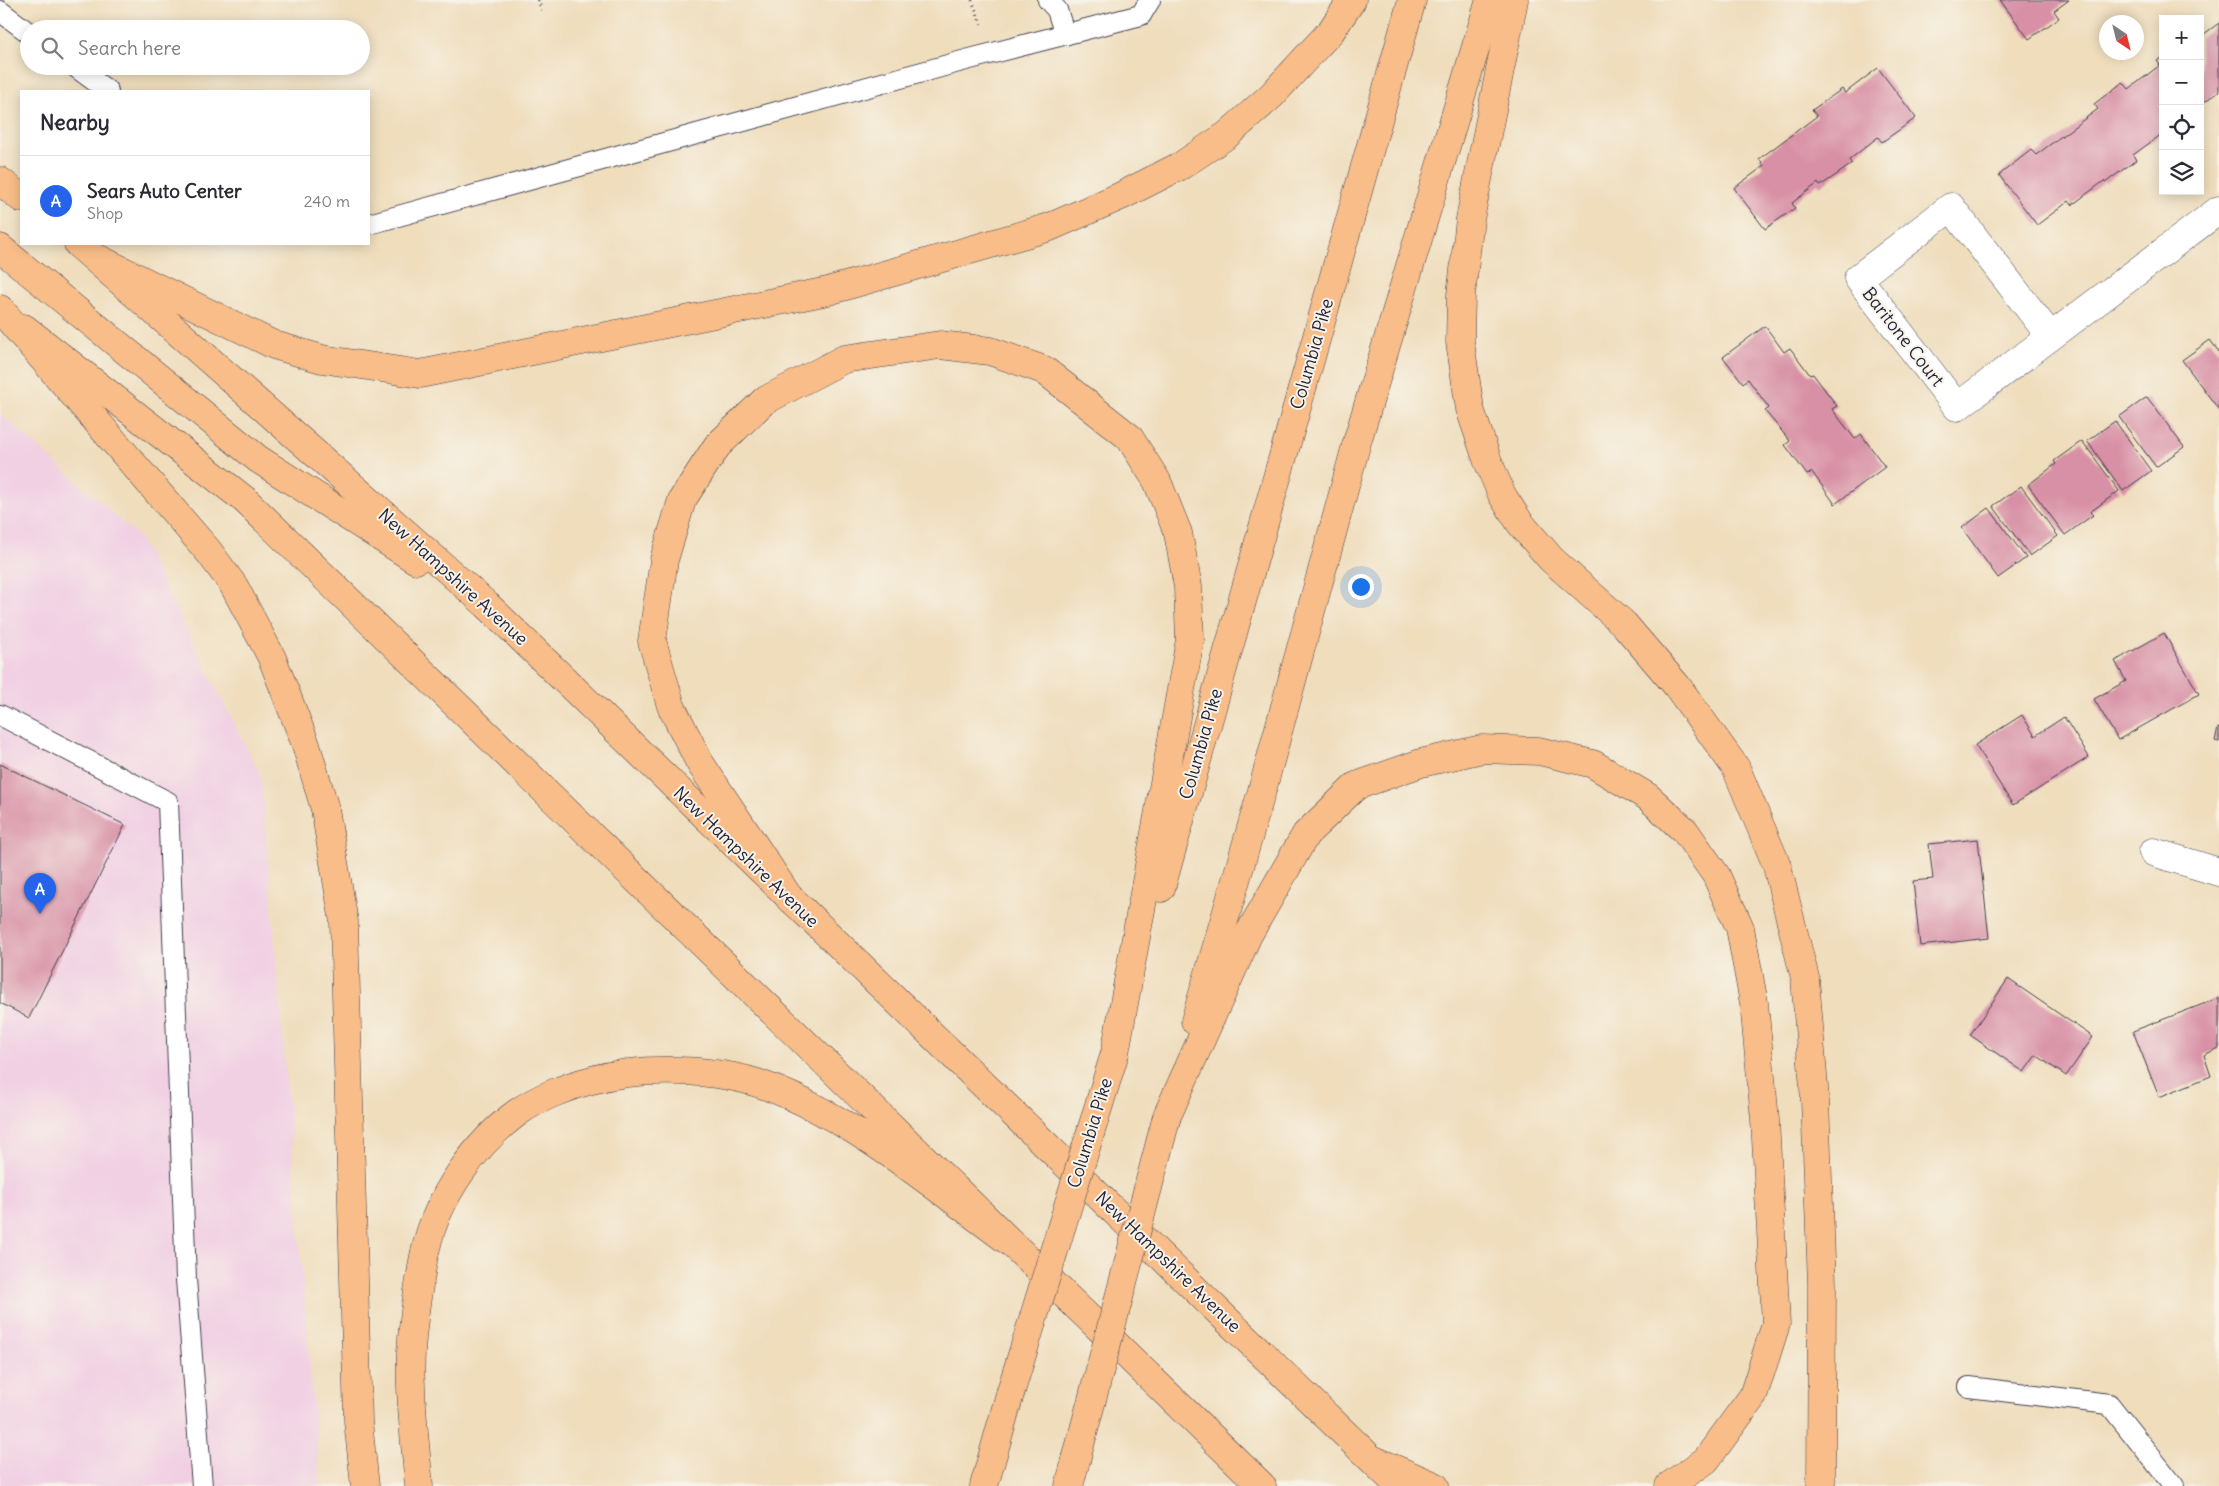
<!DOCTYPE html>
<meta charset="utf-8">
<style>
body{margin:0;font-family:Delius,sans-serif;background:#f7f7f7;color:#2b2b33}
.controls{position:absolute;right:15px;top:15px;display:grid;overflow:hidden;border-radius:0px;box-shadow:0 2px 12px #0003}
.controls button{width:45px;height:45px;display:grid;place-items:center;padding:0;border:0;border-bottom:1px solid #e1e1e2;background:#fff;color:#2b2b33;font:25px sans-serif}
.compass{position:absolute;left:2099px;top:15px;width:45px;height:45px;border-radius:50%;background:#fff;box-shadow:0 2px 12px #0003;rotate:145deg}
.you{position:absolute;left:1360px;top:586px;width:18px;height:18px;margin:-12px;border:4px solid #fff;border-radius:50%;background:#1a73e8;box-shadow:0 0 0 8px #1a73e833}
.badge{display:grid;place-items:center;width:32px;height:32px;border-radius:50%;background:#2563eb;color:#fff;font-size:16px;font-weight:700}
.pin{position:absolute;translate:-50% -41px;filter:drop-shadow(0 1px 2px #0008)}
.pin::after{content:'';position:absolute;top:26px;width:18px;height:15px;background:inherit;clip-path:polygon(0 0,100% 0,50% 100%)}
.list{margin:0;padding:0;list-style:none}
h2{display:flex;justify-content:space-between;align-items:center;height:65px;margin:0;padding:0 20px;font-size:21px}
h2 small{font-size:16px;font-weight:400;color:#7c7c81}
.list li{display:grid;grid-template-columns:32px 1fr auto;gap:15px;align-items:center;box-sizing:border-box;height:90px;padding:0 20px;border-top:1px solid #e1e1e2}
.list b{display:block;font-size:19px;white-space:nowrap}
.list p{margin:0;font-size:16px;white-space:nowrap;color:#7c7c81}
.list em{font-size:16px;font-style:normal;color:#7c7c81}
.icon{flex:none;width:28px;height:28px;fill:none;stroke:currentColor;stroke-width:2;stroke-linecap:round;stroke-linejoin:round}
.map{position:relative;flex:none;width:2219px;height:1486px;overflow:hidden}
.search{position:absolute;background:#fff;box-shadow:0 2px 12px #0003;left:20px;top:20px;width:350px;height:55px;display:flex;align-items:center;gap:12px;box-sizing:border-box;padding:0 18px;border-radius:28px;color:#7c7c81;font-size:19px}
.panel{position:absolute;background:#fff;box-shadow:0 2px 12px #0003;left:20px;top:90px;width:350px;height:155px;border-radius:0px}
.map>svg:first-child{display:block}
.built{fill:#f1d0e3}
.building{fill:#d890a6}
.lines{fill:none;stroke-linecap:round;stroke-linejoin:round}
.lane-casing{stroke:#413e4e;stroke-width:22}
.street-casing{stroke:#413e4e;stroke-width:29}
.primary-casing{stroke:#413e4e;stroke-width:29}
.highway-casing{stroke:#413e4e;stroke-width:29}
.path{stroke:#413e4e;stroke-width:3;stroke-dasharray:1 4;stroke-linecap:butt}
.lane{stroke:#fff;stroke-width:20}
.street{stroke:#fff;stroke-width:28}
.primary{stroke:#f8bd88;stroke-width:28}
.highway{stroke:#f8bd88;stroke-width:28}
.highway-bridge-casing{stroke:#413e4e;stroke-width:29;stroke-linecap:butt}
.highway-bridge{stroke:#f8bd88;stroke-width:28}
.labels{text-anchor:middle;stroke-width:4;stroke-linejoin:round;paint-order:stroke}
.street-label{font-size:18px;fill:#22223b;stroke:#f7f3e8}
</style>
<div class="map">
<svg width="2219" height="1486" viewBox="0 0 2219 1486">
<rect width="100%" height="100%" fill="#f7f3e8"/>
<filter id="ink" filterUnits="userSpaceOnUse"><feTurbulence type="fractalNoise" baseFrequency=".02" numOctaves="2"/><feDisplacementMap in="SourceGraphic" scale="10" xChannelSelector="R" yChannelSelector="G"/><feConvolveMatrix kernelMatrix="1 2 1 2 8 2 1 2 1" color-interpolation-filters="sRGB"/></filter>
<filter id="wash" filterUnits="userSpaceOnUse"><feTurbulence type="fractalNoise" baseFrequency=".0096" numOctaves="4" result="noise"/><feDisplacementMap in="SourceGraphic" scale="20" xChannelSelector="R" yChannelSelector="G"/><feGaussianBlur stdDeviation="1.12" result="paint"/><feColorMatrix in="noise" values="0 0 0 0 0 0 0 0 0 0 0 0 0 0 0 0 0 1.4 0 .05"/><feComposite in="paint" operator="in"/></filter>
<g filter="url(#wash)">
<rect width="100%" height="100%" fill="#efddbc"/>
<polygon class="built" points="0,413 139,537 261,776 320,1486 0,1486"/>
<g id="blocks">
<g class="building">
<polygon points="2000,0 2069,0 2054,11 2059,18 2029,39"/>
<polygon points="2219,23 2219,91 2200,105 2200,37"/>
<polygon points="2163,57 2163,135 2162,134 2133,155 2136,160 2105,183 2104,181 2072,205 2069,201 2037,225 1999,175 2031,150 2036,155 2098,109 2094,104 2123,82 2129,89 2160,65 2157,61"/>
<polygon points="1878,68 1916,118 1882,142 1878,137 1849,160 1852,164 1820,186 1818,183 1792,203 1795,208 1765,229 1734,188 1764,166 1759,159 1817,116 1812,110 1842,89 1845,93"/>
<polygon points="1765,326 1784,352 1790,348 1810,375 1813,374 1837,406 1832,409 1855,439 1861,434 1885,467 1835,504 1812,472 1807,475 1785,445 1790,441 1765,411 1769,408 1748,379 1743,383 1723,357"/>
<polygon points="2210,340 2219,352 2219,410 2182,360"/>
<polygon points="2147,397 2184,447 2156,467 2119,417"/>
<polygon points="2115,421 2151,471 2123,491 2087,441"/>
<polygon points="2082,441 2119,491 2090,512 2093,515 2065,535 2028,485 2056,464 2054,461"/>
<polygon points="2021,486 2058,536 2030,556 1993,506"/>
<polygon points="1989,508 2026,558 1998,578 1962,528"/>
<polygon points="2164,633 2199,694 2118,740 2094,699 2126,681 2115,661"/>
<polygon points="2022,715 2035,736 2064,717 2089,757 2013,805 1975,745"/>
<polygon points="2218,728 2219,728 2219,742 2215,741"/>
<polygon points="0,764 125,825 29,1018 0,1003"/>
<polygon points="1978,839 1989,938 1920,946 1913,881 1933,879 1929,844"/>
<polygon points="2008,979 2093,1037 2066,1076 2036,1055 2024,1072 1970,1035"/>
<polygon points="2219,998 2219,1048 2204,1055 2211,1076 2159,1097 2133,1031"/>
</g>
</g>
</g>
<g filter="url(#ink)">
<use href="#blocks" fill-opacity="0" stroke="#413e4e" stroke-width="1"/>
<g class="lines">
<g class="lane-casing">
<g id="lane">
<polyline points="1048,0 1057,10 1065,35"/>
<polyline points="0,11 29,33"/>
<polyline points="74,66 108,91"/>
<polyline points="369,224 966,60 1141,15 1150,0"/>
<polyline points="0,715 168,802 186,1279 202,1486"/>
<polyline points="1969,1387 2109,1404 2174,1486"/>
</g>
</g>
<g class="street-casing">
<g id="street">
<polyline points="2050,336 1951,207 1858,278 1957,407 2219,210"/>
<polyline points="2153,852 2219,872"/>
</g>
</g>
<g class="primary-casing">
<g id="primary">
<polyline points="0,181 21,198"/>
<polyline points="78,244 487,605 1399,1486"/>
<polyline points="0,248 258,459 416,560"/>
<polyline points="24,328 245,500 1262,1486"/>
</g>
</g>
<g class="highway-casing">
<g id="highway">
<polyline points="1514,0 1470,219 1461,295 1460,342 1470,409 1487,459 1502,495 1520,523 1551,559 1624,624 1677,686 1736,768 1777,866 1805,978 1815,1100 1822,1284 1821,1486"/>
<polyline points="93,256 274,345 322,359 420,374 828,291 1050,227 1121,196 1182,165 1227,135 1271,96 1331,31 1352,0"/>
<polyline points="0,309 209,552 234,586 272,658 306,745 325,809 344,922 358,1421 365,1486"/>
<polyline points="1161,888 1412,0"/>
<polyline points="790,899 700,763 671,706 652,641 664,560 682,500 717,446 764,401 844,359 940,345 990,351 1044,370 1129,437 1157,481 1178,533 1188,587 1190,640 1115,1053"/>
<polyline points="1195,1021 1263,787 1357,442 1490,0"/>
<polyline points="1167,1116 1248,935 1306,834 1356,786 1421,763 1482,749 1539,751 1593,764 1648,797 1685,831 1716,875 1740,928 1754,1003 1765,1120 1776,1324 1753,1396 1706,1460 1669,1486"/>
<polyline points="1372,1459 1435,1486"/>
<path d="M 419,1486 C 416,1453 412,1419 411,1386 C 409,1355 413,1322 418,1291 C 421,1277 422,1262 426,1248 C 438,1196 475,1144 518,1112 C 538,1098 568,1086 592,1080 C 642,1066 718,1068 766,1086 C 853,1118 933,1186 1007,1240"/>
<polyline points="984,1486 1010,1394"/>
<polyline points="1069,1486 1076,1460"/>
</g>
</g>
<g class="path">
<polyline points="538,0 542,11"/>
<polyline points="972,0 981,24"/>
</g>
<use href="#lane" class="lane"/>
<use href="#street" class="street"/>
<use href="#primary" class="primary"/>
<use href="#highway" class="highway"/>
<g class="highway-bridge-casing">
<g id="highway-bridge">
<polyline points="1010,1394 1115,1053"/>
<polyline points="1076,1460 1167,1116"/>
</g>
</g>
<use href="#highway-bridge" class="highway-bridge"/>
</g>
</g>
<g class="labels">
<g class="street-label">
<text transform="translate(1903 337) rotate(52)" y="6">Baritone Court</text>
<text transform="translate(1312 354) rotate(-74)" y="6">Columbia Pike</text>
<text transform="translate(453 577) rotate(42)" y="6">New Hampshire Avenue</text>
<text transform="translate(1201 744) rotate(-74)" y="6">Columbia Pike</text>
<text transform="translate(746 857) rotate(44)" y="6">New Hampshire Avenue</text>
<text transform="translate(1090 1133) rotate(-73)" y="6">Columbia Pike</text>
<text transform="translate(1168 1262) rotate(44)" y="6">New Hampshire Avenue</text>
</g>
</g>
</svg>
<div class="controls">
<button>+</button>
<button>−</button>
<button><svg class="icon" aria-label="locate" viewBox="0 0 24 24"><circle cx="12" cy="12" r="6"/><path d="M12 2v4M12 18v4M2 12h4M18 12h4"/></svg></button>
<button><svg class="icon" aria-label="layers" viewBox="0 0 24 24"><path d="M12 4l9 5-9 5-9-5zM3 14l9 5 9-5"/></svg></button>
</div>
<svg class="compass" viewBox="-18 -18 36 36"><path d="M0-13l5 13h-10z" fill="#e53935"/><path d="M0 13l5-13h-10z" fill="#7c7c81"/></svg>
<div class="you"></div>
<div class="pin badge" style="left:40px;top:914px">A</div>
<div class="search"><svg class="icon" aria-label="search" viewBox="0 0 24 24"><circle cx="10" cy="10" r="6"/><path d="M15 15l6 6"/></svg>Search here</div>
<section class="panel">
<h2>Nearby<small></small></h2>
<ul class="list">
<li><span class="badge">A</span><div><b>Sears Auto Center</b><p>Shop</p></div><em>240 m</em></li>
</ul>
</section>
</div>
